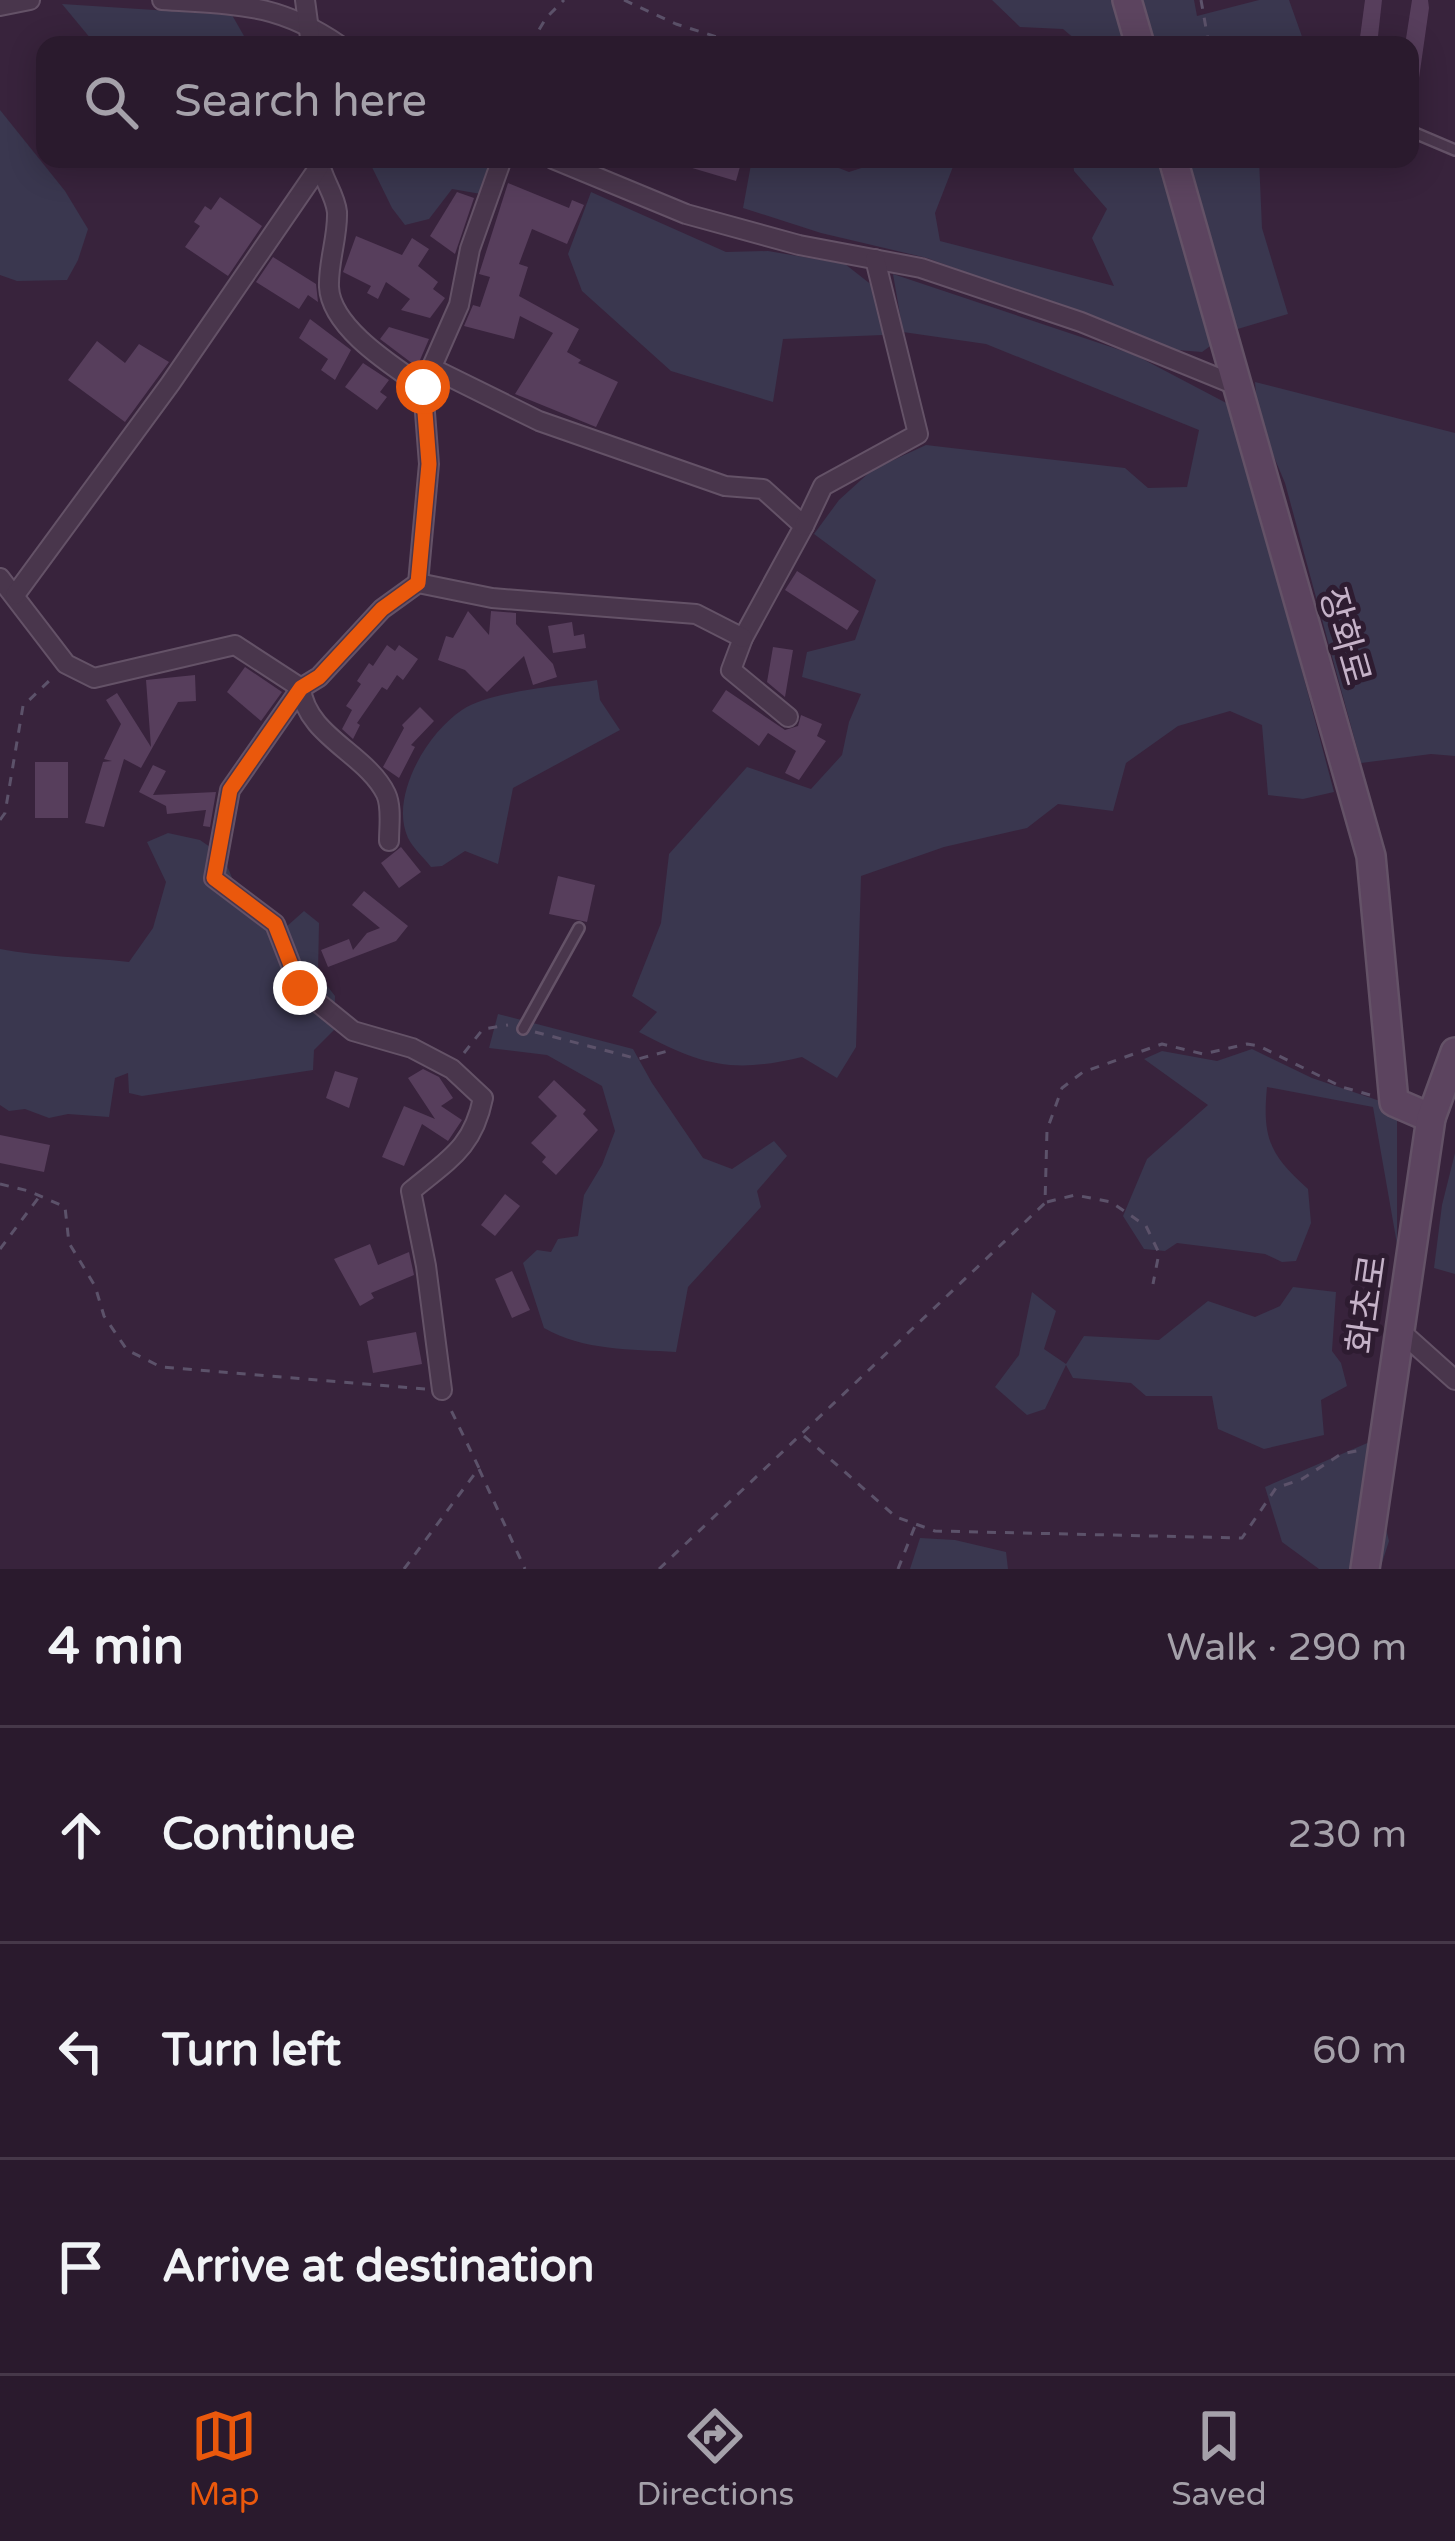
<!DOCTYPE html>
<meta charset="utf-8">
<style>
body{margin:0;font-family:"Varela Round","Noto Sans KR",sans-serif;background:#322335;color:#f1f3f6}
.stop{position:absolute;width:36px;height:36px;margin:-27px;border:9px solid #ea580c;border-radius:50%;background:#fff}
.stop.end{background:#ea580c;border-color:#fff;box-shadow:0 3px 12px #0008}
.list{margin:0;padding:0;list-style:none}
h2{display:flex;justify-content:space-between;align-items:center;height:156px;margin:0;padding:0 48px;font-size:51px}
h2 small{font-size:39px;font-weight:400;color:#a5a1aa}
.list li{display:grid;grid-template-columns:78px 1fr auto;gap:36px;align-items:center;box-sizing:border-box;height:216px;padding:0 48px;border-top:3px solid #463849}
.list b{display:block;font-size:45px;white-space:nowrap}
.list em{font-size:39px;font-style:normal;color:#a5a1aa}
.icon{flex:none;width:66px;height:66px;fill:none;stroke:currentColor;stroke-width:2;stroke-linecap:round;stroke-linejoin:round}
.map{position:relative;flex:none;width:1455px;height:1569px;overflow:hidden}
.search{position:absolute;background:#2a1a2d;box-shadow:0 6px 30px #0003;left:36px;right:36px;top:36px;height:132px;display:flex;align-items:center;gap:30px;box-sizing:border-box;padding:0 42px;border-radius:24px;color:#a5a1aa;font-size:45px}
.sheet{height:804px;background:#2a1a2d}
nav{display:flex;justify-content:space-around;align-items:center;box-sizing:border-box;height:168px;border-top:3px solid #463849;background:#2a1a2d;font-size:33px;color:#a5a1aa}
nav a{display:grid;justify-items:center;gap:6px}
nav .on{color:#ea580c}
.map>svg:first-child{display:block}
.green{fill:#3a374f}
.building{fill:#573e5c}
.lines{fill:none;stroke-linecap:round;stroke-linejoin:round}
.lane-casing{stroke:#645267;stroke-width:14}
.street-casing{stroke:#645267;stroke-width:22}
.secondary-casing{stroke:#645267;stroke-width:32}
.path{stroke:#5c526a;stroke-width:3;stroke-dasharray:9 9;stroke-linecap:butt}
.lane{stroke:#49364c;stroke-width:9}
.street{stroke:#49364c;stroke-width:18}
.secondary{stroke:#5c445f;stroke-width:27}
.route{stroke:#ea580c;stroke-width:15}
.labels{text-anchor:middle;stroke-width:10;stroke-linejoin:round;paint-order:stroke}
.street-label{font-size:36px;fill:#c5b2c8;stroke:#2e1c31}
</style>
<div class="map">
<svg width="1455" height="1569" viewBox="0 0 1455 1569">
<rect width="100%" height="100%" fill="#38233c"/>
<g class="green">
<polygon points="992,0 1194,0 1197,16 1259,0 1289,0 1305,45 1082,45 1063,29 1020,27"/>
<polygon points="62,4 232,15 244,36 238,45 96,45"/>
<polygon points="0,110 65,191 88,229 78,260 67,280 17,281 0,275"/>
<polygon points="368,159 491,159 491,172 481,194 452,189 429,219 405,225 392,208"/>
<polygon points="752,159 816,159 849,172 889,159 956,159 935,213 940,241 1114,286 1092,238 1107,209 1074,171 1073,159 1259,159 1262,228 1288,314 1231,331 1202,352 1177,350 927,258 821,233 743,208"/>
<polygon points="591,192 726,252 768,251 845,264 873,286 883,335 783,339 773,402 671,371 582,291 568,254"/>
<path d="M 893,274 L 1135,355 L 1232,406 L 1334,792 L 1303,799 L 1268,795 L 1262,725 L 1230,711 L 1178,726 L 1126,763 L 1113,811 L 1058,804 L 1027,828 L 944,847 L 861,876 L 856,1047 L 837,1078 L 802,1057 C 732,1074 701,1065 639,1032 L 657,1012 L 632,996 L 661,923 L 669,854 L 747,767 L 811,789 L 842,755 L 849,722 L 861,694 L 802,677 L 807,652 L 855,640 L 876,580 L 814,534 L 839,500 L 872,470 L 926,445 L 1125,468 L 1148,488 L 1187,487 L 1199,430 L 986,344 L 903,332 Z"/>
<polygon points="1255,382 1455,433 1455,756 1431,754 1361,763 1285,483 1258,419"/>
<path d="M 597,680 L 600,700 L 620,730 L 513,788 L 498,864 L 465,851 L 442,866 L 431,867 C 424,858 413,848 408,838 C 389,797 427,733 462,710 C 490,691 562,686 597,680 Z"/>
<path d="M 168,833 L 200,840 L 223,856 L 235,885 L 286,927 L 304,911 L 319,923 L 318,974 L 335,996 L 334,1030 L 314,1050 L 313,1070 L 142,1096 L 129,1093 L 128,1073 L 115,1078 L 109,1117 L 68,1114 L 49,1118 L 25,1109 L 9,1111 L 0,1105 L 0,949 C 43,957 85,957 129,962 L 153,928 L 166,882 L 147,842 Z"/>
<path d="M 498,1014 L 633,1049 L 652,1083 L 703,1158 L 732,1169 L 774,1141 L 787,1156 L 757,1191 L 761,1207 L 688,1287 L 676,1352 C 631,1349 584,1351 544,1328 L 523,1263 L 537,1250 L 551,1252 L 558,1239 L 578,1236 L 584,1195 L 602,1165 L 615,1131 L 602,1086 L 547,1055 L 489,1048 Z"/>
<path d="M 1252,1049 L 1312,1078 L 1383,1102 L 1397,1114 L 1397,1244 L 1373,1107 L 1267,1087 C 1262,1138 1270,1155 1308,1189 L 1311,1223 L 1296,1261 L 1282,1262 L 1265,1254 L 1177,1243 L 1165,1251 L 1144,1249 L 1123,1216 L 1147,1159 L 1208,1105 L 1144,1059 L 1162,1051 L 1217,1061 Z"/>
<polygon points="1455,1153 1455,1274 1434,1268 1442,1205"/>
<polygon points="1293,1287 1336,1292 1332,1351 1341,1363 1347,1386 1321,1400 1324,1435 1264,1449 1218,1429 1212,1396 1146,1396 1131,1383 1073,1378 1066,1365 1045,1409 1027,1415 995,1387 1019,1355 1032,1292 1056,1311 1044,1349 1066,1364 1084,1336 1159,1340 1208,1301 1255,1317 1280,1306"/>
<polygon points="1379,1438 1384,1521 1389,1541 1380,1569 1319,1569 1282,1542 1265,1487"/>
<polygon points="920,1538 955,1540 1006,1552 1008,1569 910,1569"/>
</g>
<g class="building">
<polygon points="1365,0 1382,0 1377,45 1359,45"/>
<polygon points="1412,0 1428,0 1429,8 1418,85 1410,84 1410,45 1405,45"/>
<polygon points="673,159 729,159 741,163 736,181 672,162"/>
<polygon points="508,183 569,208 572,200 584,205 567,244 532,229 519,264 528,267 519,296 579,329 567,352 581,360 578,363 618,382 596,427 515,394 553,333 520,316 514,339 464,326 473,305 480,307 490,277 479,274"/>
<polygon points="457,192 474,198 455,254 430,236"/>
<polygon points="220,197 262,226 228,276 185,247 200,226 194,222 205,206 211,210"/>
<polygon points="356,236 402,255 412,238 429,249 418,266 438,282 433,289 445,298 430,318 401,310 410,299 386,282 378,299 367,293 371,286 343,272"/>
<polygon points="273,257 316,284 318,302 308,295 299,309 256,282"/>
<polygon points="310,319 351,350 335,380 321,370 328,359 299,338"/>
<polygon points="389,327 429,339 417,367 380,339"/>
<polygon points="97,341 125,363 139,344 169,362 125,422 68,380"/>
<polygon points="363,363 389,380 380,392 387,397 377,410 345,387"/>
<polygon points="797,571 859,611 847,630 785,590"/>
<polygon points="468,611 489,635 491,611 516,613 516,624 553,664 557,677 533,685 524,656 487,692 465,670 438,660 446,636 453,638"/>
<polygon points="572,622 574,636 584,634 586,648 553,653 548,626"/>
<polygon points="387,645 395,651 399,645 418,659 403,680 397,675 387,690 382,687 357,723 360,725 353,739 342,729 352,710 346,706 361,684 357,681 369,663 373,666"/>
<polygon points="773,647 793,650 785,697 767,682"/>
<polygon points="245,667 282,692 261,721 227,692"/>
<polygon points="195,675 196,701 178,702 141,768 124,759 104,827 85,823 103,762 112,761 104,759 121,724 106,700 117,693 151,747 146,680"/>
<polygon points="726,690 785,730 798,726 801,715 822,724 817,736 826,741 799,780 785,773 796,751 768,733 759,746 712,711"/>
<polygon points="420,707 434,721 411,745 415,747 399,778 383,767 404,728 402,725"/>
<rect x="35" y="762" width="33" height="56"/>
<polygon points="153,765 166,771 153,795 216,792 210,827 203,826 206,810 167,814 166,806 139,792"/>
<polygon points="401,847 421,872 399,888 381,863"/>
<polygon points="558,876 595,885 587,922 549,914"/>
<polygon points="364,891 408,926 396,941 328,967 321,950 349,939 353,950 367,933 380,928 352,905"/>
<polygon points="423,1069 439,1077 453,1098 441,1106 462,1120 448,1141 422,1124 404,1166 382,1157 404,1106 435,1119 408,1078"/>
<polygon points="335,1071 358,1078 349,1108 326,1098"/>
<polygon points="554,1080 586,1110 583,1114 598,1130 556,1175 542,1162 546,1157 531,1143 557,1116 538,1097"/>
<polygon points="0,1135 50,1145 44,1172 0,1163"/>
<polygon points="505,1194 520,1206 495,1236 481,1225"/>
<polygon points="370,1244 378,1265 409,1252 414,1275 371,1293 374,1298 360,1306 334,1259"/>
<polygon points="512,1271 530,1310 512,1318 495,1279"/>
<polygon points="416,1332 422,1364 373,1373 367,1341"/>
</g>
<g class="lines">
<g class="lane-casing">
<g id="lane">
<polyline points="1410,131 1455,150"/>
<polyline points="523,1029 579,928"/>
</g>
</g>
<g class="street-casing">
<g id="street">
<path d="M 162,0 C 235,5 276,2 339,45"/>
<polyline points="305,0 311,45"/>
<polyline points="0,6 30,0"/>
<path d="M 319,159 C 321,178 335,193 337,212 C 338,237 328,262 329,287 C 331,328 393,366 423,387 L 429,464 L 418,583"/>
<polyline points="502,159 470,249 459,305 423,387 440,372 539,421 725,486 763,489 804,526 743,638 731,670 788,717"/>
<polyline points="553,159 686,214 799,245 921,268 1081,322 1238,386"/>
<polyline points="804,526 823,486 918,434 875,259"/>
<polyline points="0,578 66,664 94,678 235,645 301,688 319,677 382,609 418,583 492,598 696,614 743,638"/>
<polyline points="15,595 170,384 319,167"/>
<path d="M 389,841 C 389,826 392,807 386,794 C 367,754 306,736 301,688 L 230,790 L 214,878 L 275,924 L 300,988 L 353,1031 L 412,1048 L 452,1069 L 483,1098 C 473,1148 448,1160 411,1191 L 426,1266 L 442,1390"/>
<polyline points="1398,1329 1455,1380"/>
</g>
</g>
<g class="secondary-casing">
<g id="secondary">
<polyline points="1127,0 1140,45"/>
<polyline points="1173,159 1371,856 1394,1102 1431,1118"/>
<polyline points="1365,1569 1431,1118 1455,1052"/>
</g>
</g>
<g class="path">
<polyline points="624,0 676,24 742,45"/>
<polyline points="1201,0 1209,45"/>
<polyline points="530,45 546,18 564,0"/>
<polyline points="0,820 5,813 23,706 52,678"/>
<polyline points="535,1032 638,1059 668,1051"/>
<polyline points="464,1053 483,1029 508,1025"/>
<polyline points="0,1184 29,1191 65,1207 69,1243 95,1286 104,1316 127,1350 161,1367 426,1389"/>
<polyline points="1047,1202 1075,1195 1111,1202 1146,1226 1159,1253 1153,1284"/>
<polyline points="0,1249 39,1197"/>
<polyline points="804,1436 896,1517 935,1531 1242,1538 1276,1488 1302,1479 1341,1454 1362,1450"/>
<polyline points="479,1469 525,1569"/>
<polyline points="404,1569 479,1468 449,1406"/>
<polyline points="659,1569 1045,1203 1047,1130 1062,1088 1083,1072 1162,1044 1203,1054 1247,1044 1259,1046 1342,1087 1370,1095"/>
<polyline points="898,1569 915,1526"/>
</g>
<use href="#lane" class="lane"/>
<use href="#street" class="street"/>
<use href="#secondary" class="secondary"/>
</g>
<g class="lines">
<polyline class="route" points="300,988 275,924 214,878 230,790 301,688 319,677 382,609 418,583 429,464 423,387"/>
</g>
<g class="labels">
<g class="street-label">
<text transform="translate(1346 636) rotate(74)" y="13">장화로</text>
<text transform="translate(1366 1304) rotate(-82)" y="13">화초로</text>
</g>
</g>
</svg>
<div class="stop" style="left:423px;top:387px"></div>
<div class="stop end" style="left:300px;top:988px"></div>
<div class="search"><svg class="icon" aria-label="search" viewBox="0 0 24 24"><circle cx="10" cy="10" r="6"/><path d="M15 15l6 6"/></svg>Search here</div>
</div>
<section class="sheet">
<h2>4 min<small>Walk · 290 m</small></h2>
<ul class="list">
<li><svg class="icon" aria-label="ahead" viewBox="0 0 24 24"><path d="M12 20V5M6 11l6-6 6 6"/></svg><div><b>Continue</b></div><em>230 m</em></li>
<li><svg class="icon" aria-label="left" viewBox="0 0 24 24"><path d="M17 20v-9H6M10 6l-5 5 5 5"/></svg><div><b>Turn left</b></div><em>60 m</em></li>
<li><svg class="icon" aria-label="arrive" viewBox="0 0 24 24"><path d="M6 21V4h12l-3 4 3 4H6"/></svg><div><b>Arrive at destination</b></div></li>
</ul>
</section>
<nav>
<a class="on"><svg class="icon" aria-label="map" viewBox="0 0 24 24"><path d="M3 6l6-2 6 2 6-2v14l-6 2-6-2-6 2zM9 4v14M15 6v14"/></svg>Map</a>
<a><svg class="icon" aria-label="directions" viewBox="0 0 24 24"><path d="M12 3l9 9-9 9-9-9zM9 14v-3h6M13 9l2 2-2 2"/></svg>Directions</a>
<a><svg class="icon" aria-label="saved" viewBox="0 0 24 24"><path d="M7 4h10v16l-5-4-5 4z"/></svg>Saved</a>
</nav>
